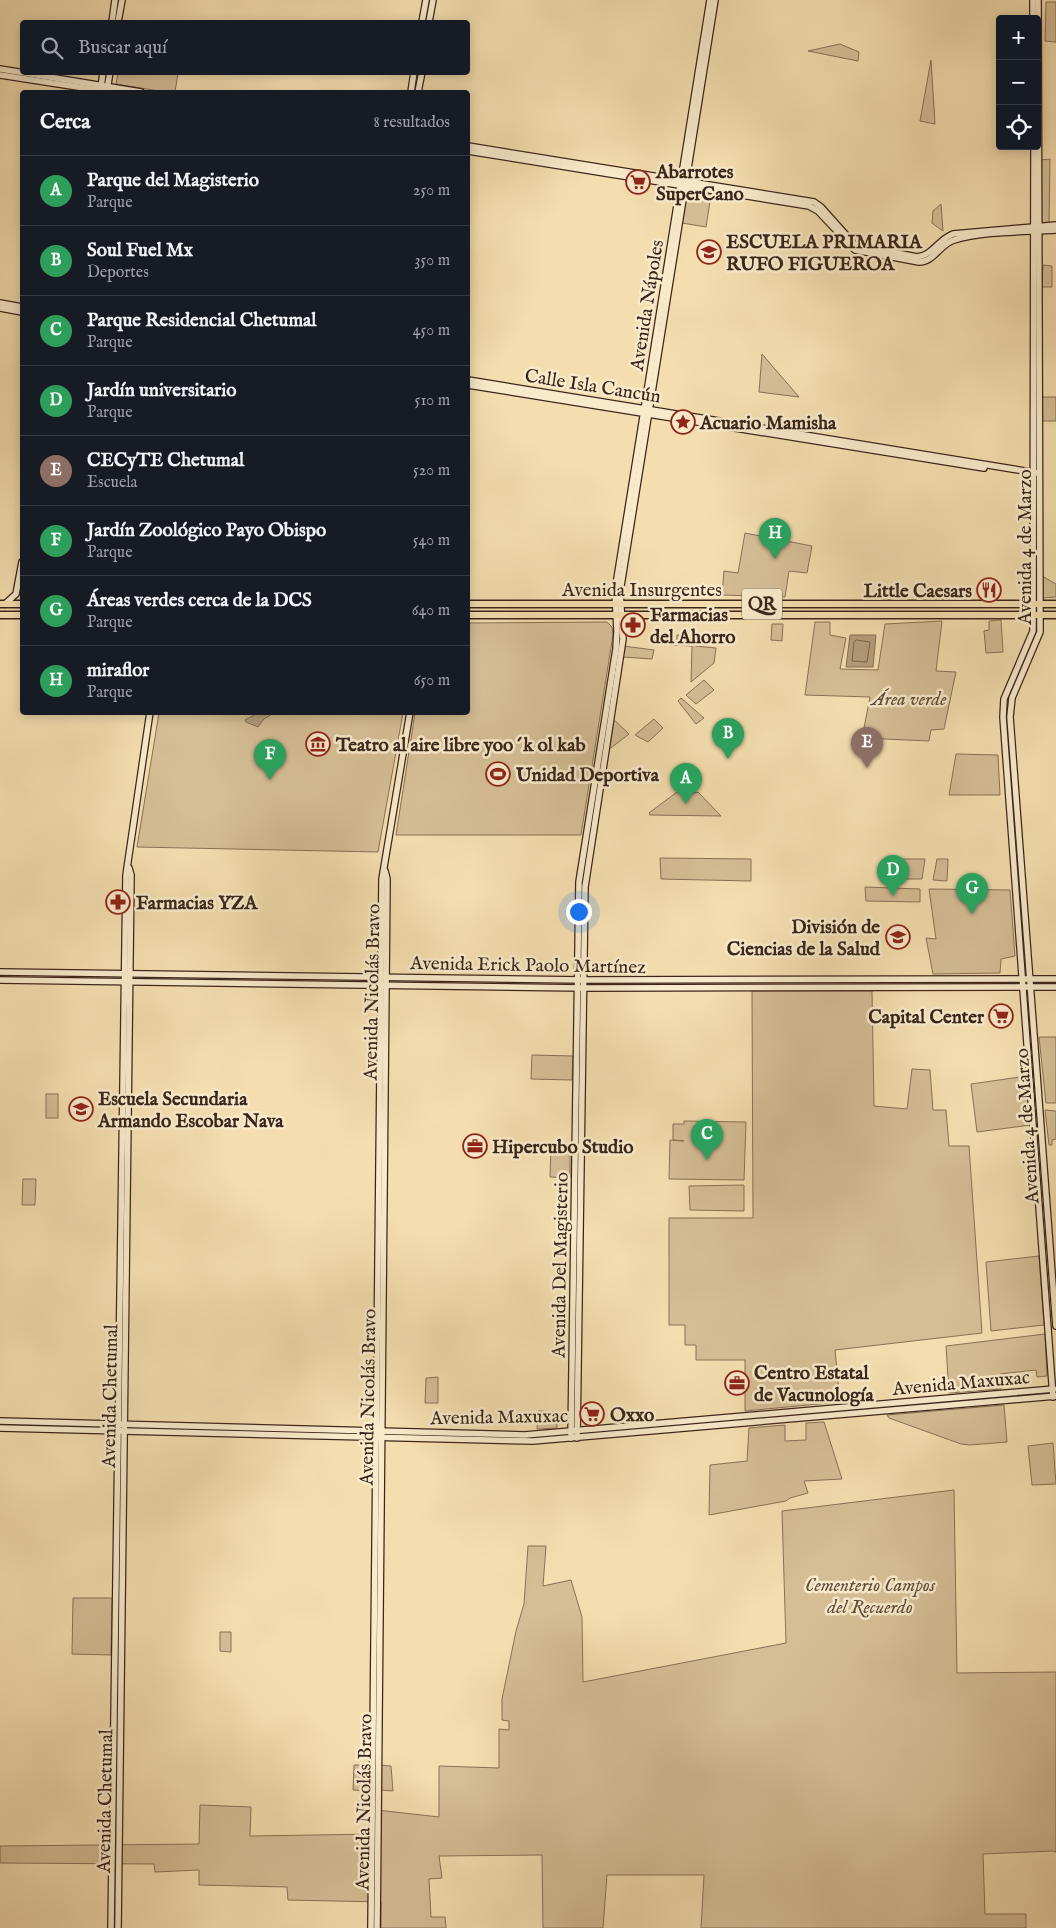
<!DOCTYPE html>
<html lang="es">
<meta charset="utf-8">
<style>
body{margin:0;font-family:"IM FELL English",serif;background:#20242c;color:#f1f3f6}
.controls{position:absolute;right:15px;top:15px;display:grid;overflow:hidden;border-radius:5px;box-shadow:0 2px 12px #0003}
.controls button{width:45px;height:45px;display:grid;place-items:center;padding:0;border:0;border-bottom:1px solid #363941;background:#171b24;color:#f1f3f6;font:25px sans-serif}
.you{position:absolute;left:578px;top:911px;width:18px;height:18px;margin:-12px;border:4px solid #fff;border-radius:50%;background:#1a73e8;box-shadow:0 0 0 8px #1a73e833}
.badge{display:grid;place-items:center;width:32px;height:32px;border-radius:50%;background:#c59692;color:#fff;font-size:16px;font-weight:700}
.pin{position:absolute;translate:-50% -41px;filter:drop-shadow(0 1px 2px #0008)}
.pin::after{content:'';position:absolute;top:26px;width:18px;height:15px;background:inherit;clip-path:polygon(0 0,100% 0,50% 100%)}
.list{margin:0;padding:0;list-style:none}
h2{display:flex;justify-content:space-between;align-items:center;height:65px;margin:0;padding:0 20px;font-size:21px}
h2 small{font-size:16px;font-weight:400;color:#9ea1a6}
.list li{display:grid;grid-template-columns:32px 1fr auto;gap:15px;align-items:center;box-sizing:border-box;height:70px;padding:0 20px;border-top:1px solid #363941}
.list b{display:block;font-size:19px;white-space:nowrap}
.list p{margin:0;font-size:16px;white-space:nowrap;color:#9ea1a6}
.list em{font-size:16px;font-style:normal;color:#9ea1a6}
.icon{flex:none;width:28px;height:28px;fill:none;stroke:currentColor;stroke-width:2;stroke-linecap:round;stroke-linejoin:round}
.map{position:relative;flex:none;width:1056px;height:1928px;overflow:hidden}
.search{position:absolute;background:#171b24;box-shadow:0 2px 12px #0003;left:20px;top:20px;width:450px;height:55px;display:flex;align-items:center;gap:12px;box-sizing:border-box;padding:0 18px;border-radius:5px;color:#9ea1a6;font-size:19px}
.panel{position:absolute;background:#171b24;box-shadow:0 2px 12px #0003;left:20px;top:90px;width:450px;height:625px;border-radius:5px}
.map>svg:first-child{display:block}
.green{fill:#d5be96;stroke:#887158}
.water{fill:#b59f7d;stroke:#846e56}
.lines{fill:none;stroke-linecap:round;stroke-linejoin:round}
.shore{stroke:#78624c;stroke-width:1}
.secondary-casing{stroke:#3b241b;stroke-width:8}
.primary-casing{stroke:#3b241b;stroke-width:9}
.secondary{stroke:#f8eacb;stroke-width:5.5}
.primary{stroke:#f4deaf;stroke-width:6}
.labels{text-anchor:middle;stroke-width:5;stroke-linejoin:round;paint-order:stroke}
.shield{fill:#f8eacb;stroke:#745f50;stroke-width:1}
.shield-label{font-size:18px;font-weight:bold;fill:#3b241b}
.poi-label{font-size:19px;font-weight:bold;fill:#3b241b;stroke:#f8eacb;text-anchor:start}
.street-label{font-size:19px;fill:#3b241b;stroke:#f8eacb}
.park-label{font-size:19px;font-style:italic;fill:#624a3a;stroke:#f8eacb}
</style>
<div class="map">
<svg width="1056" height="1928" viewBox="0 0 1056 1928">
<rect width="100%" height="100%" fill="#f4deaf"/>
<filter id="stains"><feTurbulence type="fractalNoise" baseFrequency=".004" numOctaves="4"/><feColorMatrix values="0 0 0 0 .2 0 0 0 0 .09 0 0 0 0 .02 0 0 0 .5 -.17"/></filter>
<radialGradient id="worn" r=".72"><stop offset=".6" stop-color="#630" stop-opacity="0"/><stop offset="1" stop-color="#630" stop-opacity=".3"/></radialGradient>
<g class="green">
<polygon points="1046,2 1056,2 1056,42 1045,41"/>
<polygon points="840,44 859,52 858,61 808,51"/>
<polygon points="931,60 935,124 920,121"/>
<polygon points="118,73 118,72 178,73 175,92 165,92 116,84"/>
<polygon points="1050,159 1049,223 1040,224 1040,160"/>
<polygon points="687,193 711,195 706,227 682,223"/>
<polygon points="941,204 943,231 932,223 933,211"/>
<polygon points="1043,265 1052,266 1052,287 1042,287"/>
<polygon points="762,354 799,397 759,392"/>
<polygon points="1042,397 1056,397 1056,421 1041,421"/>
<polygon points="745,533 812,546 807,573 789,571 785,597 722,595 724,571 738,573"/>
<polygon points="1042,576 1056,584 1056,597 1042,598"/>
<polygon points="1001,620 1003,652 986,653 984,631 989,630 989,621"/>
<polygon points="942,621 936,671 956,672 944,729 931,730 929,741 862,738 870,697 805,695 815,622 830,622 830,635 846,638 840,669 878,670 885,624"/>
<polygon points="607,622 612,627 613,635 581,835 396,835 415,713 468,712 468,623"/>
<polygon points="772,624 783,624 782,641 771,640"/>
<polygon points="677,635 696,636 696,646 716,648 714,663 691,682 692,646 670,645 671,641 677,640"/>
<polygon points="623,646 654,650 652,659 622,657"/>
<polygon points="704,680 714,690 696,704 686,695"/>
<polygon points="681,698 704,718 696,724 678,701"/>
<polygon points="159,713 403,713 378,852 137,847"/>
<polygon points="612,718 629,734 607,751"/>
<polygon points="654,719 663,728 648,742 635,735"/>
<polygon points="956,754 998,755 1000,795 949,795"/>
<circle cx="684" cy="779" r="11"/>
<polygon points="677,792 686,795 698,792 721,816 650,815 649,813"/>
<polygon points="660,858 751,859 751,881 661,879"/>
<polygon points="891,859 925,859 922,879 893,879"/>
<polygon points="937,859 948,859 947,881 933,880"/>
<polygon points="865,887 920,889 920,902 866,901"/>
<polygon points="929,889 1010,890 1015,956 1001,959 1000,973 933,974 926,938 936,939"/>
<polygon points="752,991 872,991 874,1106 907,1109 912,1069 930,1070 933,1110 946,1110 949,1146 969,1146 982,1333 835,1350 840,1402 745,1411 745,1360 696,1360 696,1345 685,1345 685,1325 669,1325 669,1218 753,1218"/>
<polygon points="1039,1037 1056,1037 1056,1103 1046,1103"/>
<polygon points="532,1055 573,1056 572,1080 531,1079"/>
<polygon points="1027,1076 1031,1125 977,1132 971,1084"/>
<rect x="46" y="1094" width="12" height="24"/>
<polygon points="1045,1110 1056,1111 1056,1139 1052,1140 1052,1145 1049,1145"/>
<polygon points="684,1121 746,1122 744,1180 669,1179 670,1140 684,1141 673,1140 673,1124 684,1124"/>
<polygon points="551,1146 570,1147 570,1178 550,1177"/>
<polygon points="23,1179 36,1179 35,1205 22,1205"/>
<polygon points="744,1185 744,1211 690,1210 689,1186"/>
<polygon points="1039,1256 1044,1325 991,1331 986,1262"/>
<polygon points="1045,1334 1047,1376 1037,1377 1036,1370 1000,1374 1001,1389 949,1393 946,1346"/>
<polygon points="438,1377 438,1403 425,1403 426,1378"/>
<polygon points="1004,1405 1007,1442 970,1445 961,1444 889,1418 887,1415"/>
<polygon points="538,1411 557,1412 557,1428 537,1429"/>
<polygon points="824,1422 842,1479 804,1481 808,1493 790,1498 786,1501 709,1515 710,1465 747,1461 749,1428 785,1425 785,1441 806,1440 806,1423"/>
<polygon points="1053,1443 1056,1484 1032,1485 1028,1446"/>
<polygon points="954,1490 957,1673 1056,1672 1056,1852 1053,1851 983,1854 985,1914 1026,1914 1026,1928 701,1928 704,1875 607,1875 603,1928 543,1928 542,1855 439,1856 442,1878 429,1879 431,1917 445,1917 446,1928 381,1928 381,1902 288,1900 287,1887 199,1885 199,1870 155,1872 154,1864 0,1863 0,1846 199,1844 200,1805 251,1807 250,1836 378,1834 377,1810 439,1817 439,1766 499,1768 499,1729 509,1730 509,1721 502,1720 502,1699 516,1631 524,1604 528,1546 546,1546 543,1586 571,1580 582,1617 583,1682 786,1643 782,1511"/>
<polygon points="73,1598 112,1598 111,1655 72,1654"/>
<polygon points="220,1632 231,1632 231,1652 220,1651"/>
<polygon points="354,1765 367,1765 367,1791 353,1790"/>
<polygon points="380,1765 391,1766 393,1791 380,1790"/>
</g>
<g class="water">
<polygon points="850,635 876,635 873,667 846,667"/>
<polygon points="258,713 274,713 264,719 258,727 246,722 245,720"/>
</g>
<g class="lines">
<polygon class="shore" points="857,640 870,642 867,662 852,661 854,642"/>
<g class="secondary-casing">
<g id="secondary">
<polyline points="1033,0 1033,19"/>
<polyline points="1038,0 1040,632 1012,698 1010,717 1056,1326"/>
<polyline points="112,22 115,0"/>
<polyline points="118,22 122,0"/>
<polyline points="422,22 426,0"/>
<polyline points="429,22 433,0"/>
<polyline points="0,69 141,92"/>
<polyline points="0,75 110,92"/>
<polyline points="101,88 103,72"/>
<polyline points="107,90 110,72"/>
<polyline points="411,92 414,72"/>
<polyline points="418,92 422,72"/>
<path d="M 468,146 L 814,202 L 821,207 L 855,245 L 917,257 C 932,256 939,239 953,234 L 1056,225"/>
<polyline points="1034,146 1033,631 1004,699 1003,717 1053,1397"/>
<path d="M 468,151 L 809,206 L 818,211 L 855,250 L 919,262 C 934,262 940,244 954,240 C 983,231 1025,232 1056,230"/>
<polyline points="0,303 22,307"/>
<polyline points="0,308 22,312"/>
<polyline points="468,380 1037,473"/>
<polyline points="468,385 984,468"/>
<polyline points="5,604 16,594 22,562"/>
<polyline points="0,972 584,980 1056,979"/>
<polyline points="0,980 584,988 1056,987"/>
<polyline points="0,1421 525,1435 1054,1389"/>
<polyline points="0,1428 533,1441 1056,1396"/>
<polyline points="571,1438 579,882 616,649 617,631 615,591 710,0"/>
<polyline points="577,1438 585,887 623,639 620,592 715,0"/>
<polyline points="111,1928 126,875 150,712"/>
<polyline points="118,1928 131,875 129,868"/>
<polyline points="371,1928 382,879 410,712"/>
<polyline points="377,1928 387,879 385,871"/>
</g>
</g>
<g class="primary-casing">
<g id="primary">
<polyline points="0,604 22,604"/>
<polyline points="468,604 1056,604"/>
<polyline points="0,615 22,615"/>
<polyline points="468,615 1056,615"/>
</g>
</g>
<use href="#secondary" class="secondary"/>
<use href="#primary" class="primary"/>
</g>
<defs>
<g id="supermarket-ring" transform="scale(1.25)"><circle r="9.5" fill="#f8eacb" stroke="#8f2418" stroke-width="1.5"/><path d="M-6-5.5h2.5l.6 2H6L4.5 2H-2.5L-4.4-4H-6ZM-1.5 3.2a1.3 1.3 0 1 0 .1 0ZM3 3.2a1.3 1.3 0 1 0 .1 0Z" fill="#8f2418"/></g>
<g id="school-ring" transform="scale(1.25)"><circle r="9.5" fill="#f8eacb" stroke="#8f2418" stroke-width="1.5"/><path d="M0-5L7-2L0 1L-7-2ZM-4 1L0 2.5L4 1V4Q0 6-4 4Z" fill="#8f2418"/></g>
<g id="sight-ring" transform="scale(1.25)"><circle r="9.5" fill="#f8eacb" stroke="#8f2418" stroke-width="1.5"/><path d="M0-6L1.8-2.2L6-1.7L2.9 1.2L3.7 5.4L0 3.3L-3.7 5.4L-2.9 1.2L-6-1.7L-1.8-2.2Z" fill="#8f2418"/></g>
<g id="restaurant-ring" transform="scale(1.25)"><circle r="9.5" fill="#f8eacb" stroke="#8f2418" stroke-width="1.5"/><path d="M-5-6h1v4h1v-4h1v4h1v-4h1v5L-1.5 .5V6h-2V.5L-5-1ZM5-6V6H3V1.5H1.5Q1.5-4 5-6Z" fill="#8f2418"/></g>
<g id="pharmacy-ring" transform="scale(1.25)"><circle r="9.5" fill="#f8eacb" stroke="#8f2418" stroke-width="1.5"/><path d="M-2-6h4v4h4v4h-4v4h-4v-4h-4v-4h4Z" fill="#8f2418"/></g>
<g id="museum-ring" transform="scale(1.25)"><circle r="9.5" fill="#f8eacb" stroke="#8f2418" stroke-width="1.5"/><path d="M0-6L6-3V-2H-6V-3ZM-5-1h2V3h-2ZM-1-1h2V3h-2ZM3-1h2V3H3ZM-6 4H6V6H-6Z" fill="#8f2418"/></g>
<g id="stadium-ring" transform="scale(1.25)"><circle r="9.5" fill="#f8eacb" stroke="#8f2418" stroke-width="1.5"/><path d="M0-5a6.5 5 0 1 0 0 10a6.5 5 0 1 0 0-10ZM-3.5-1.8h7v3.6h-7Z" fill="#8f2418"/></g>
<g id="university-ring" transform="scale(1.25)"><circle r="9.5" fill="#f8eacb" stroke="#8f2418" stroke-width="1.5"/><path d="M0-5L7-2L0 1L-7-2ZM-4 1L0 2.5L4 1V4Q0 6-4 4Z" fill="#8f2418"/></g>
<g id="office-ring" transform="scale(1.25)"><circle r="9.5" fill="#f8eacb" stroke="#8f2418" stroke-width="1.5"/><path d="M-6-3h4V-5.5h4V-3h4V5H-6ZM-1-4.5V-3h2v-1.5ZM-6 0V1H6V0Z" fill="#8f2418"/></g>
</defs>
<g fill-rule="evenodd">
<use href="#supermarket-ring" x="638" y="182"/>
<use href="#school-ring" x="709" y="252"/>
<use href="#sight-ring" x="683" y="422"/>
<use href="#restaurant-ring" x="989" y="590"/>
<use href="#pharmacy-ring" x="633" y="625"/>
<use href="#museum-ring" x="318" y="744"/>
<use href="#stadium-ring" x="498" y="774"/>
<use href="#pharmacy-ring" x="118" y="902"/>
<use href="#university-ring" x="898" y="937"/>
<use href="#supermarket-ring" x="1001" y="1016"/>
<use href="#school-ring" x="81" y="1109"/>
<use href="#office-ring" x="475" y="1146"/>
<use href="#office-ring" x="737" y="1383"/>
<use href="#supermarket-ring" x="592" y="1414"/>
</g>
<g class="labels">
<rect class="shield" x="742" y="588.5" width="40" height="31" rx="4"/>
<g class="shield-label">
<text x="762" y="610">QR</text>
</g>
<g class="poi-label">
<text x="656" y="178">Abarrotes<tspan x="656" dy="22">SuperCano</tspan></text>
<text x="726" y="248">ESCUELA PRIMARIA<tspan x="726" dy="22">RUFO FIGUEROA</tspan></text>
<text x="700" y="429">Acuario Mamisha</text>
<text x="972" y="597" text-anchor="end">Little Caesars</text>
<text x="650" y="621">Farmacias<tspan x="650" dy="22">del Ahorro</tspan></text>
<text x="336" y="751">Teatro al aire libre yoo´k ol kab</text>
<text x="516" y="781">Unidad Deportiva</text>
<text x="136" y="909">Farmacias YZA</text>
<text x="880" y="933" text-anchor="end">División de<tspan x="880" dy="22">Ciencias de la Salud</tspan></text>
<text x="984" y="1023" text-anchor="end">Capital Center</text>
<text x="98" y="1105">Escuela Secundaria<tspan x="98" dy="22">Armando Escobar Nava</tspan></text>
<text x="492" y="1153">Hipercubo Studio</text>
<text x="754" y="1379">Centro Estatal<tspan x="754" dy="22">de Vacunología</tspan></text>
<text x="610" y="1421">Oxxo</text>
</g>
<g class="street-label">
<text transform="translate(646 305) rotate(-81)" y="7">Avenida Nápoles</text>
<text transform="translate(593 385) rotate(9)" y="7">Calle Isla Cancún</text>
<text transform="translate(1024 547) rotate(-90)" y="7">Avenida 4 de Marzo</text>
<text x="642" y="596">Avenida Insurgentes</text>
<text transform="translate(528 964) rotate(1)" y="7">Avenida Erick Paolo Martínez</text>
<text transform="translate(371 992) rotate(-89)" y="7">Avenida Nicolás Bravo</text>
<text transform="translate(1026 1126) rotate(-94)" y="7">Avenida 4 de Marzo</text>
<text transform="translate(559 1265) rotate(-89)" y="7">Avenida Del Magisterio</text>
<text transform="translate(961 1382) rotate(-5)" y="7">Avenida Maxuxac</text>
<text transform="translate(109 1396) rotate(-89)" y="7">Avenida Chetumal</text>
<text transform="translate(367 1397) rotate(-89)" y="7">Avenida Nicolás Bravo</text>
<text transform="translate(499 1416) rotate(-1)" y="7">Avenida Maxuxac</text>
<text transform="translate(104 1801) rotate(-89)" y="7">Avenida Chetumal</text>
<text transform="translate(363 1802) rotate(-89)" y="7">Avenida Nicolás Bravo</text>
</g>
<g class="park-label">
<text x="909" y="705">Área verde</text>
<text x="870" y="1591">Cementerio Campos<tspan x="870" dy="22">del Recuerdo</tspan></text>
</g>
</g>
<rect width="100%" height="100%" filter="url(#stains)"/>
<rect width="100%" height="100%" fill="url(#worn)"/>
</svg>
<div class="controls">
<button>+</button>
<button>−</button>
<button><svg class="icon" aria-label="locate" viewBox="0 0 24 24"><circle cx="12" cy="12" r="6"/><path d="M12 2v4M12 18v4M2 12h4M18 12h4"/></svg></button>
</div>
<div class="you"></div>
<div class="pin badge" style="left:686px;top:804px;background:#2e9e5b">A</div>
<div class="pin badge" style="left:728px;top:759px;background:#2e9e5b">B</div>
<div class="pin badge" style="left:707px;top:1160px;background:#2e9e5b">C</div>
<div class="pin badge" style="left:893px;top:896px;background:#2e9e5b">D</div>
<div class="pin badge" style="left:867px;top:768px;background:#8d6e63">E</div>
<div class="pin badge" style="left:270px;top:780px;background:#2e9e5b">F</div>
<div class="pin badge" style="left:972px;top:914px;background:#2e9e5b">G</div>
<div class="pin badge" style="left:775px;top:559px;background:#2e9e5b">H</div>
<div class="search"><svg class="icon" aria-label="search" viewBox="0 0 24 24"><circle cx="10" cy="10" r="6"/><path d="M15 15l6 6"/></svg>Buscar aquí</div>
<section class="panel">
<h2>Cerca<small>8 resultados</small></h2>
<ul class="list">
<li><span class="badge" style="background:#2e9e5b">A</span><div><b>Parque del Magisterio</b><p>Parque</p></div><em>250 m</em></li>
<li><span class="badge" style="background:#2e9e5b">B</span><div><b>Soul Fuel Mx</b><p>Deportes</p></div><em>350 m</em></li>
<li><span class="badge" style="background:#2e9e5b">C</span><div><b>Parque Residencial Chetumal</b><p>Parque</p></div><em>450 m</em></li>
<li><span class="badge" style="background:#2e9e5b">D</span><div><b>Jardín universitario</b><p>Parque</p></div><em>510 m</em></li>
<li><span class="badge" style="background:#8d6e63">E</span><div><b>CECyTE Chetumal</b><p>Escuela</p></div><em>520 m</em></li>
<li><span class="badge" style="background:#2e9e5b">F</span><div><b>Jardín Zoológico Payo Obispo</b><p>Parque</p></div><em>540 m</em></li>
<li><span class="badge" style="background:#2e9e5b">G</span><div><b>Áreas verdes cerca de la DCS</b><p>Parque</p></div><em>640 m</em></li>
<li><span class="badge" style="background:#2e9e5b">H</span><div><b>miraflor</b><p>Parque</p></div><em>650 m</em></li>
</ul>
</section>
</div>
